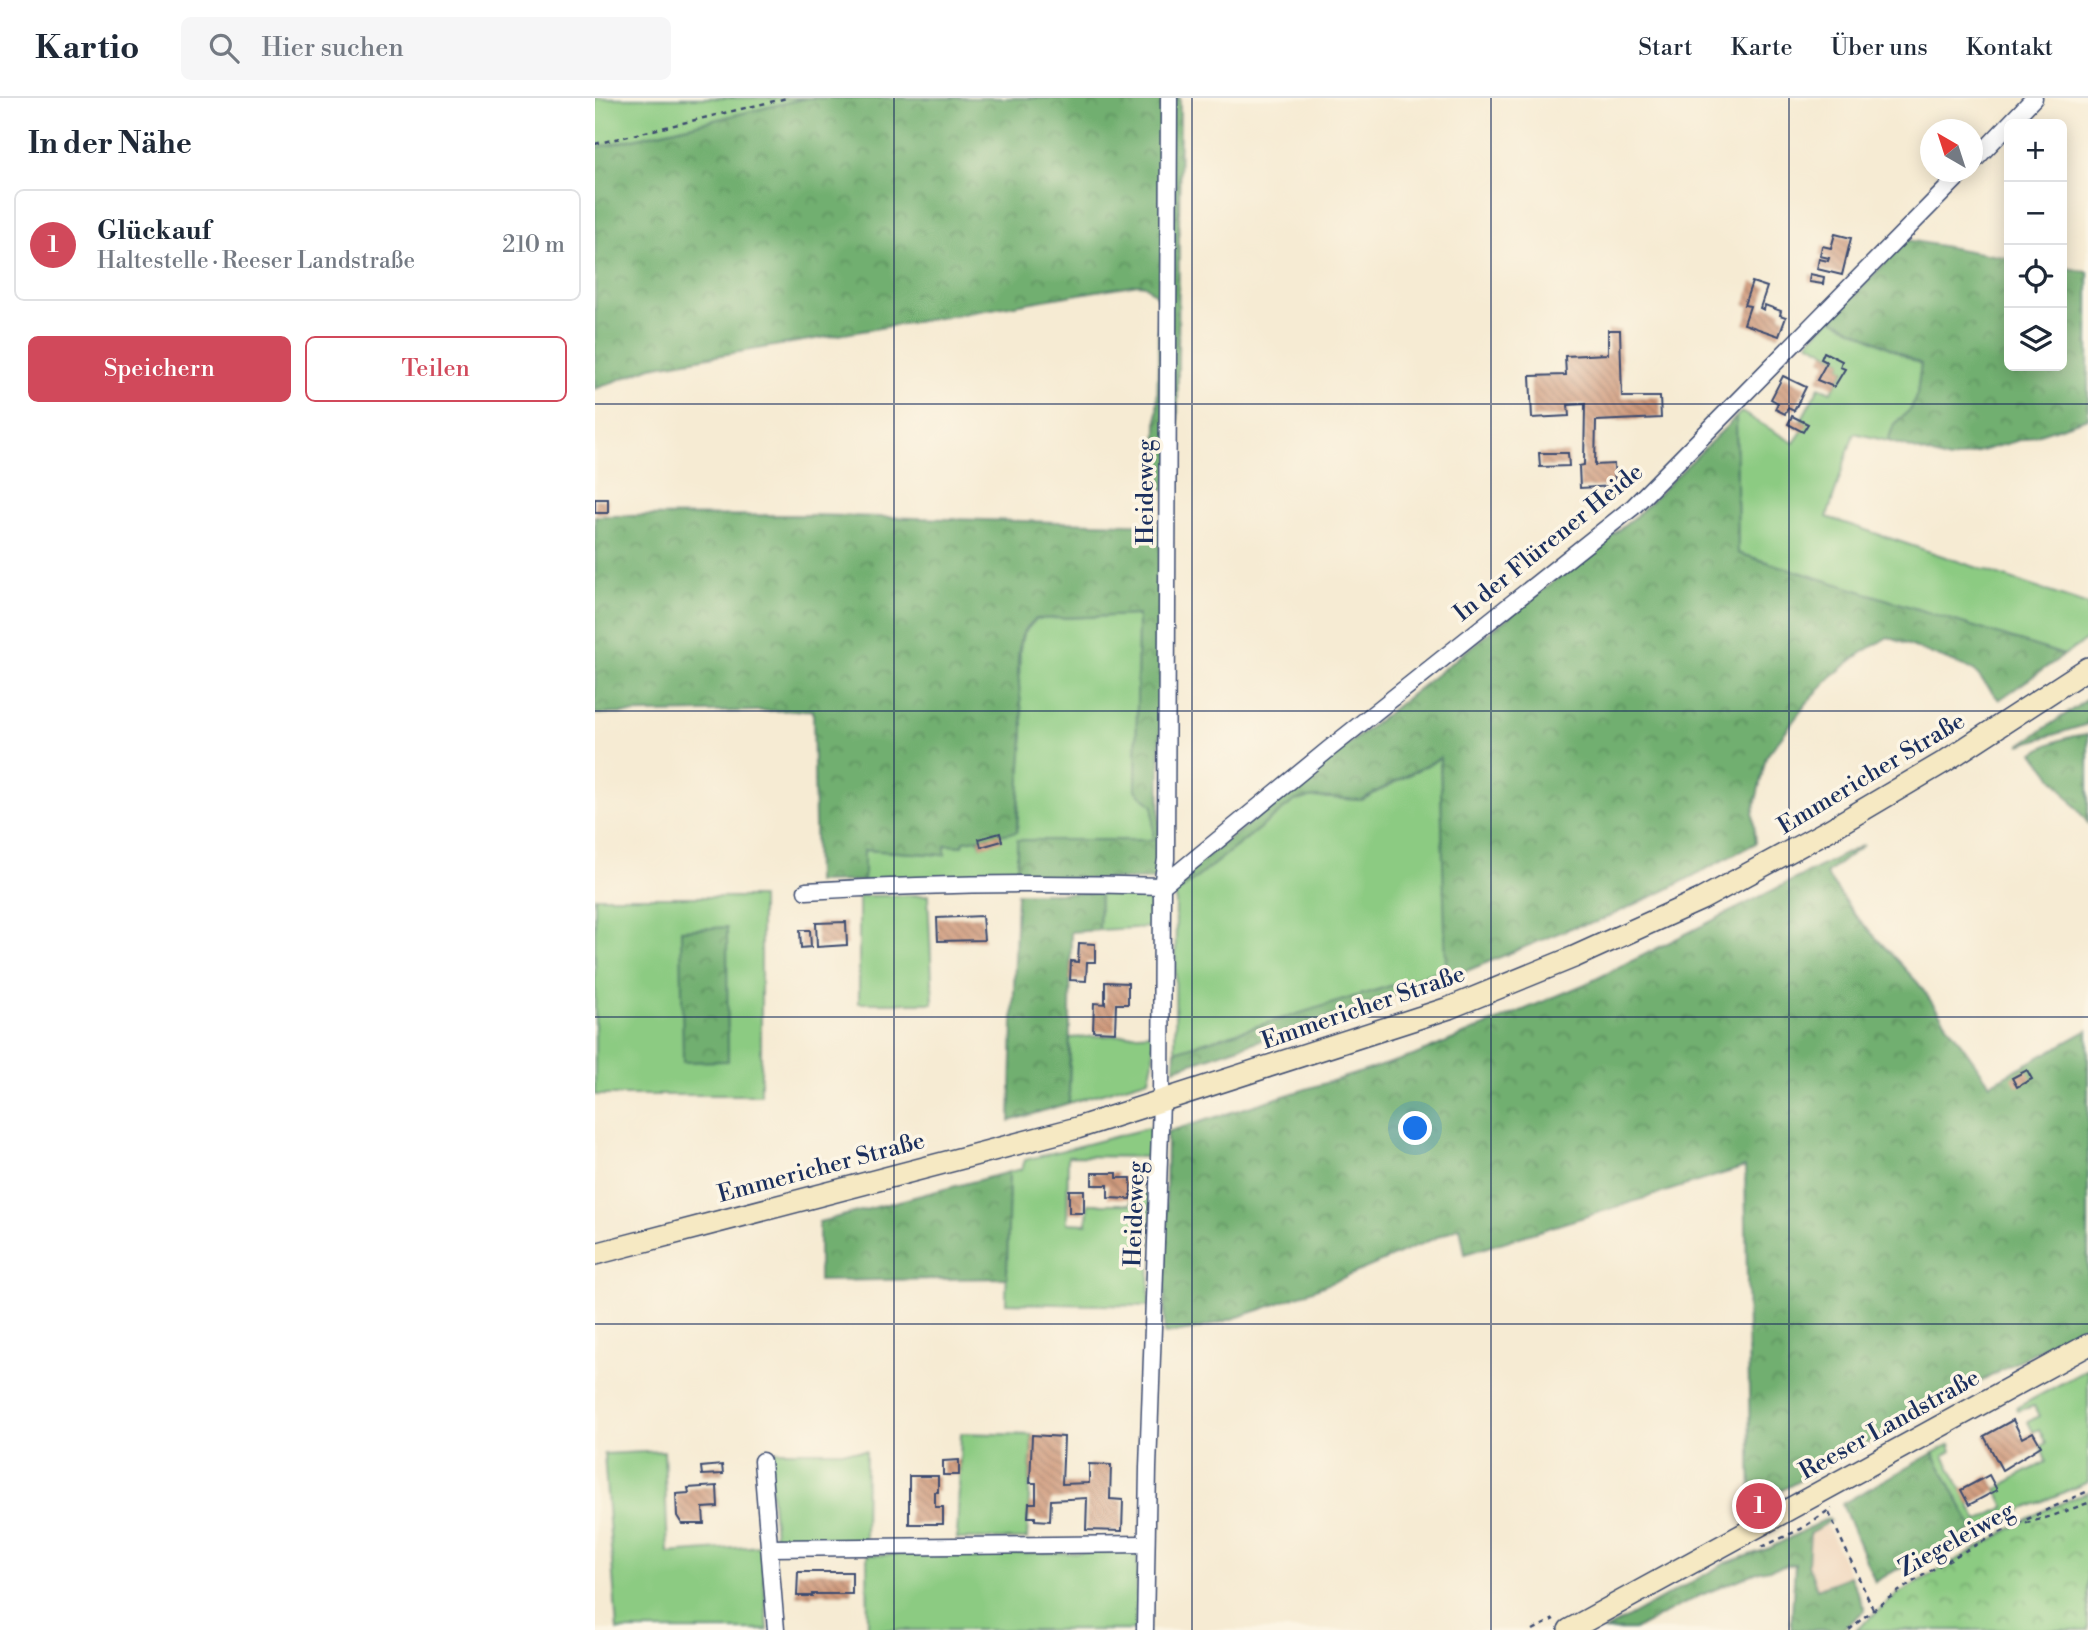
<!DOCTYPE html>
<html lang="de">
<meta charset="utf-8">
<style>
body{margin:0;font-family:"Libre Bodoni",serif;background:#f6f6f7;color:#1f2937}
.controls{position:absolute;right:21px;top:21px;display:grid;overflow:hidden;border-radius:10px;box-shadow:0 4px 18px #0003}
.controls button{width:63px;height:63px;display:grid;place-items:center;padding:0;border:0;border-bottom:2px solid #e0e1e3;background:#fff;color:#1f2937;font:35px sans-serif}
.compass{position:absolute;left:1325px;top:21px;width:63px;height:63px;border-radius:50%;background:#fff;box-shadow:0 4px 18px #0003;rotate:321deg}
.you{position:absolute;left:821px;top:1031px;width:24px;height:24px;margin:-18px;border:5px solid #fff;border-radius:50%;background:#1a73e8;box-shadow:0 0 0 10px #1a73e833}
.badge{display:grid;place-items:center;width:46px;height:46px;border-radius:50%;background:#d1495b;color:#fff;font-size:23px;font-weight:700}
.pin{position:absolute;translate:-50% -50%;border:4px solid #fff;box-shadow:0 2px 7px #0006}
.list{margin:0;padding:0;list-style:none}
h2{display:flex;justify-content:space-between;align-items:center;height:91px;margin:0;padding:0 28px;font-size:30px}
h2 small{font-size:23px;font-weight:400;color:#747a83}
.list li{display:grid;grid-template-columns:46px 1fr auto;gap:21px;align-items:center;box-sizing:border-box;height:112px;margin:0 14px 14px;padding:0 14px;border:2px solid #e0e1e3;border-radius:10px}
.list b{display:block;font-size:26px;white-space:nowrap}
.list p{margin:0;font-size:23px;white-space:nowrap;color:#747a83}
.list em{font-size:23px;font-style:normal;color:#747a83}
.actions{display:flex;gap:14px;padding:21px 28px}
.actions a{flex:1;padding:16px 0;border:2px solid #d1495b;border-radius:10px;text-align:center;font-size:24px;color:#d1495b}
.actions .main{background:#d1495b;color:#fff}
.icon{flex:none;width:38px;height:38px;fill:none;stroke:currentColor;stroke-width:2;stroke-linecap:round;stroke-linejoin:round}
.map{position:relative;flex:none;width:1493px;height:1532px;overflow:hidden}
header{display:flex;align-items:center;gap:42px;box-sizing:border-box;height:98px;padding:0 35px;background:#fff;border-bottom:2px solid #e0e1e3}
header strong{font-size:33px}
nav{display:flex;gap:38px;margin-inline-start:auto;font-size:24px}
.search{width:490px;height:63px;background:#f6f6f7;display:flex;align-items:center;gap:18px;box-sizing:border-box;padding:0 24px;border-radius:10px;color:#747a83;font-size:26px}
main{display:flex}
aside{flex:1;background:#fff}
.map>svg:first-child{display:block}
.built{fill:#f0d6bc}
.green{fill:#8ccb82;stroke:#547d70;stroke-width:2}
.forest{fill:url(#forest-crowns);stroke:#466f67;stroke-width:2}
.park{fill:url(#park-crowns);stroke:#547d70;stroke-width:2}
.building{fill:url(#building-back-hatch)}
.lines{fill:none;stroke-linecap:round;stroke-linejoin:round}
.street-casing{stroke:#3c4b70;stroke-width:19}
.secondary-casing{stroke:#3c4b70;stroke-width:24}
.path{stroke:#3c4b70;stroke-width:2.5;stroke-dasharray:5 5;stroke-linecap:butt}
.street{stroke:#fff;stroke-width:16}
.secondary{stroke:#f6e9c3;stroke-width:21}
.grid{fill:none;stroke:#1b2f5e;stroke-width:2;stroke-opacity:0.55}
.labels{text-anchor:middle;stroke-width:7;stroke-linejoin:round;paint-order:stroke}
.street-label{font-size:24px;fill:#1b2f5e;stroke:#fcf5e5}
</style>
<header>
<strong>Kartio</strong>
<div class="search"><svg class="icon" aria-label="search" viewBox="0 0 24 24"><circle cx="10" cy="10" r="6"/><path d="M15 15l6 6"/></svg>Hier suchen</div>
<nav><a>Start</a><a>Karte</a><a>Über uns</a><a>Kontakt</a></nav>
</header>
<main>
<aside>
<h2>In der Nähe<small></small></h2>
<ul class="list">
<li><span class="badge">1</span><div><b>Glückauf</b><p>Haltestelle · Reeser Landstraße</p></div><em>210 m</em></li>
</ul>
<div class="actions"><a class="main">Speichern</a><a>Teilen</a></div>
</aside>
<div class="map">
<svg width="1493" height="1532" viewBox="0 0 1493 1532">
<defs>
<pattern id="forest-crowns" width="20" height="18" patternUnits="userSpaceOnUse" patternTransform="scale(1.75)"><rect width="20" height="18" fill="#71af70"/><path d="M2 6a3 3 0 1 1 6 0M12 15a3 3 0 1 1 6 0" fill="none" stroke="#5c8f5f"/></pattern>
<pattern id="park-crowns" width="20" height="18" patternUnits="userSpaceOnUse" patternTransform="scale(1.75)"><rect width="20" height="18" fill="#8ccb82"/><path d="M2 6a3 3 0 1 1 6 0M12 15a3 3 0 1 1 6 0" fill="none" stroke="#72a56e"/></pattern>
<pattern id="building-back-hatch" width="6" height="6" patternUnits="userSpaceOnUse" patternTransform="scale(1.75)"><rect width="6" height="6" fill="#ce9779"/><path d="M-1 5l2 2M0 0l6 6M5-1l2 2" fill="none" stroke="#a67c66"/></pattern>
</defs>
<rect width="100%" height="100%" fill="#fcf5e5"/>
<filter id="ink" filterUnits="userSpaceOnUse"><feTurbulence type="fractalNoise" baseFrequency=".0143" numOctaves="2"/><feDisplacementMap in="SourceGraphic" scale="14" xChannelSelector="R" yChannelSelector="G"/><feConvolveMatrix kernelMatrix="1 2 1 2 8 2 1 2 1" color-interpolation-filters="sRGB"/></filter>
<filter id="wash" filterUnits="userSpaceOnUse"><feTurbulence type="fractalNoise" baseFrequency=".00686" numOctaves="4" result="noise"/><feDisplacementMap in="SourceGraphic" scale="28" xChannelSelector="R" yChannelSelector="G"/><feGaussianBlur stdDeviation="1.57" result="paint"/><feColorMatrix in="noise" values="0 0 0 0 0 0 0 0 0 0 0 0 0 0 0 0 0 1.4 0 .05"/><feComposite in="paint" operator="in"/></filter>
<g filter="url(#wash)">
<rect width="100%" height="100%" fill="#f6ebd3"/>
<polygon class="built" points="1232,1427 1255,1478 1221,1491 1213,1466 1215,1436"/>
<g class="green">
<polygon points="0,0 212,0 0,50"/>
<polygon points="1236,220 1326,266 1322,296 1316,311 1299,326 1293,343 1259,335 1232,419 1493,507 1493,541 1469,557 1143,455 1141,319 1146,314 1199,345 1212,326 1206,322 1224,289 1236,294 1250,272 1245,269 1247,263 1213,244"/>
<polygon points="543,517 541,691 558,707 558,742 423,742 422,780 269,783 268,752 350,757 350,747 368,748 368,743 384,741 386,748 405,735 422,734 428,630 424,589 425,551 428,536 441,521"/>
<polygon points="845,660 852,871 580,953 581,796 699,703 720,699 767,702"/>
<polygon points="505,795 552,795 558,800 558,829 504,832"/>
<polygon points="333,797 338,905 264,905 264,798"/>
<rect x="0" y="799" width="166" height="198"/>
<polygon points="559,935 558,963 554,981 474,1005 475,940"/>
<polygon points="553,1030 558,1033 561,1059 473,1058 472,1125 492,1126 493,1106 536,1106 536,1094 556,1093 554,1208 411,1205 414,1074 427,1071 430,1062"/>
<polygon points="1493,1271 1493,1384 1379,1432 1338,1355 1355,1346 1357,1353 1349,1358 1383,1423 1410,1409 1402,1392 1417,1381 1451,1364 1446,1348 1451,1345 1444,1331 1438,1334 1433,1324 1444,1318 1439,1308 1422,1313 1421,1310"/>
<polygon points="366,1335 437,1337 432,1441 362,1441"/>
<polygon points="69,1353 73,1455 166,1448 173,1532 22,1532 9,1356"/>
<polygon points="173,1353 271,1353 270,1442 184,1443 180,1439"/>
<polygon points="543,1454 540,1532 273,1532 272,1457"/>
</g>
<g class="forest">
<polygon points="212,0 585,0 582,394 561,390 564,200 550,187 543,186 56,269 0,291 0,50"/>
<polygon points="1313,142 1414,160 1414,268 1467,268 1467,169 1493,174 1493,320 1429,341 1354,362 1293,343 1299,326 1316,311 1322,296 1326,266 1236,220"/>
<polygon points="1141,319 1143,455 1469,557 1404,602 1379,572 1293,539 1265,556 1237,578 1212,605 1171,659 1158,716 1161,745 1071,792 1002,824 978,829 869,874 579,971 580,953 851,871 845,660 766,702 720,699 699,703 581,796 581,783 1040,419"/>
<path d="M 216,417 L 567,427 L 564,775 L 558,782 L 422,780 L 422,742 L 558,742 L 558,708 L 541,692 L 543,517 L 441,521 C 435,526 430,530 427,537 C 418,567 427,600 428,630 C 428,665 422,700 422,734 L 369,743 L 368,748 L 350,747 L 350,757 L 269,752 L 269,783 L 221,784 L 218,612 L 0,616 L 0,418 Z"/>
<polygon points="1493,601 1493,626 1425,647"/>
<path d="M 1493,636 L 1493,725 L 1439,655 C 1455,644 1473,638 1493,636 Z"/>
<path d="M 1268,747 L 1231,776 L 1259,816 L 1323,885 L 1395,986 L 1493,932 L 1493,1225 L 1156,1409 L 1150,1069 L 870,1156 L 865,1129 C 799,1158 734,1188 667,1211 C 634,1222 603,1233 569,1236 L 572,1034 L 818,958 L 995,884 Z"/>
<polygon points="422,795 505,795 504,832 476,834 474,1005 415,1023"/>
<polygon points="132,829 133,963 88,964 86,832"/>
<polygon points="414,1074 412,1180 224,1183 224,1124"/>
<polygon points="1338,1355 1379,1432 1320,1461 1280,1484 1247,1406"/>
<polygon points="1233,1420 1235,1423 1215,1436 1213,1466 1222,1491 1255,1478 1270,1512 1247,1532 1196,1532 1200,1466 1165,1473 1104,1498 1039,1532 1010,1532 1131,1465 1175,1450"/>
</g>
<polygon class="park" points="1493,1394 1493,1532 1261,1532 1304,1495 1445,1414"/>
<g id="blocks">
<g class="building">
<polygon points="1240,136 1256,140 1247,177 1222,171 1224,161 1233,163 1234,160 1225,158 1227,148 1236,150"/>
<polygon points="1215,176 1229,179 1228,186 1214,184"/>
<polygon points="1157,184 1172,189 1165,210 1169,212 1170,207 1186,213 1185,217 1191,219 1184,238 1149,226 1155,208 1149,207"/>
<polygon points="1013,232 1025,232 1027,299 1065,299 1066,320 1001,323 1000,367 1019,366 1020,388 985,390 984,368 989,367 990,306 973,307 974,318 937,320 935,278 971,277 970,258 1013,256"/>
<polygon points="1229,254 1247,263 1245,269 1250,271 1239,289 1222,282 1232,264 1226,261"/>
<polygon points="1188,278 1211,289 1199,313 1193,310 1190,316 1180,311 1183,305 1176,301"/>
<polygon points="1197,318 1213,326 1208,334 1193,326"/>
<polygon points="944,355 973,355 974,368 945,369"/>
<rect x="0" y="401" width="13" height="14"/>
<polygon points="405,735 407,743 386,749 384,741"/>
<polygon points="387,818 389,842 343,843 342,820"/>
<polygon points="251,824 252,847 222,849 221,825"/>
<polygon points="205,832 215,832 216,849 206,850"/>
<polygon points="484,845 500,846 500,864 492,864 491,883 475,882 476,863 483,864"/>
<polygon points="510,884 533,885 533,906 521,906 520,934 498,933 499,905 510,906"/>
<polygon points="1432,972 1437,981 1422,989 1417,980"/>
<polygon points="497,1075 522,1075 522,1080 536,1080 536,1101 513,1100 513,1087 497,1087"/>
<rect x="474" y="1092" width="15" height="23"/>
<polygon points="1418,1322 1427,1340 1438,1334 1446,1348 1407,1372 1389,1338"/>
<polygon points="437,1337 469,1339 467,1386 494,1385 494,1366 516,1367 515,1401 528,1402 527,1433 491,1432 492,1400 456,1402 455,1423 440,1422 440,1419 433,1419 434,1405 441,1405 441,1385 435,1385"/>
<polygon points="364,1362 364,1377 348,1377 348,1363"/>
<polygon points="127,1367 128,1376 107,1377 106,1369"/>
<polygon points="1394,1377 1402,1392 1374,1407 1366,1392"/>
<polygon points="314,1378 343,1378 343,1394 340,1394 340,1409 348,1409 348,1426 314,1426"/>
<polygon points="122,1388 123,1409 108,1410 109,1426 87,1426 82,1418 81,1396 94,1395 93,1390"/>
<polygon points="203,1474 257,1474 257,1496 217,1496 217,1498 202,1498"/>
</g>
</g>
</g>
<g filter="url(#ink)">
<use href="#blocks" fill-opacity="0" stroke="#3c4b70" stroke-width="2"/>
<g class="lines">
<g class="street-casing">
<g id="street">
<polyline points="1378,64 1439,0"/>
<path d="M 211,793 C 330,786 448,784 567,788 L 734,651 L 1038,409 L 1368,74"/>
<polyline points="167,1363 181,1532"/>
<polyline points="175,1450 551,1446"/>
<polyline points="550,1532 553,1370 566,1004 567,788 571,761 574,0"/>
</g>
</g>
<g class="secondary-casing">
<g id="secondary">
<polyline points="0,1156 482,1030 854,910 979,859 1107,801 1234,732 1349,664 1493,570"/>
<polyline points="974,1532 1493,1247"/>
</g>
</g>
<g class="path">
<polyline points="0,46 192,0"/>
<polyline points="1234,1415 1278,1511"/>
<polyline points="1421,1428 1457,1418 1493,1405"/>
<polyline points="1167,1449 1206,1431 1237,1410"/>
<polyline points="938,1532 959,1521"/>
<path d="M 1254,1532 C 1323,1471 1410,1431 1493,1393"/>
</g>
<use href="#street" class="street"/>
<use href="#secondary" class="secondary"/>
</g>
</g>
<path class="grid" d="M 299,0 L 299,1532M 597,0 L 597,1532M 896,0 L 896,1532M 1194,0 L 1194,1532M 0,306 L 1493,306M 0,613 L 1493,613M 0,919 L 1493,919M 0,1226 L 1493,1226"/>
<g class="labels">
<g class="street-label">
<text transform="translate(550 394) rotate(-90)" y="8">Heideweg</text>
<text transform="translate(953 444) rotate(-39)" y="8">In der Flürener Heide</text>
<text transform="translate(1276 675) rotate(-31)" y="8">Emmericher Straße</text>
<text transform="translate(768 909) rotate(-19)" y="8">Emmericher Straße</text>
<text transform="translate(226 1069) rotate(-15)" y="8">Emmericher Straße</text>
<text transform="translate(539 1116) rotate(-88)" y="8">Heideweg</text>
<text transform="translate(1294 1326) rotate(-29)" y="8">Reeser Landstraße</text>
<text transform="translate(1361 1441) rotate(-29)" y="8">Ziegeleiweg</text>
</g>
</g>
</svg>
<div class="controls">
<button>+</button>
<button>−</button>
<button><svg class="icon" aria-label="locate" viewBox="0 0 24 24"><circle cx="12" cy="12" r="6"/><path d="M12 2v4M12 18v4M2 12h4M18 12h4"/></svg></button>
<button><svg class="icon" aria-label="layers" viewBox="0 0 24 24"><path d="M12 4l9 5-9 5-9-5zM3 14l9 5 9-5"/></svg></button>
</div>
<svg class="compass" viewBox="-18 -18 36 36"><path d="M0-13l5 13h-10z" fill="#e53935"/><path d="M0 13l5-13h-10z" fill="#747a83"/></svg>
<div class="you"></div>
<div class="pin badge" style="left:1164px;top:1408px">1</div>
</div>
</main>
